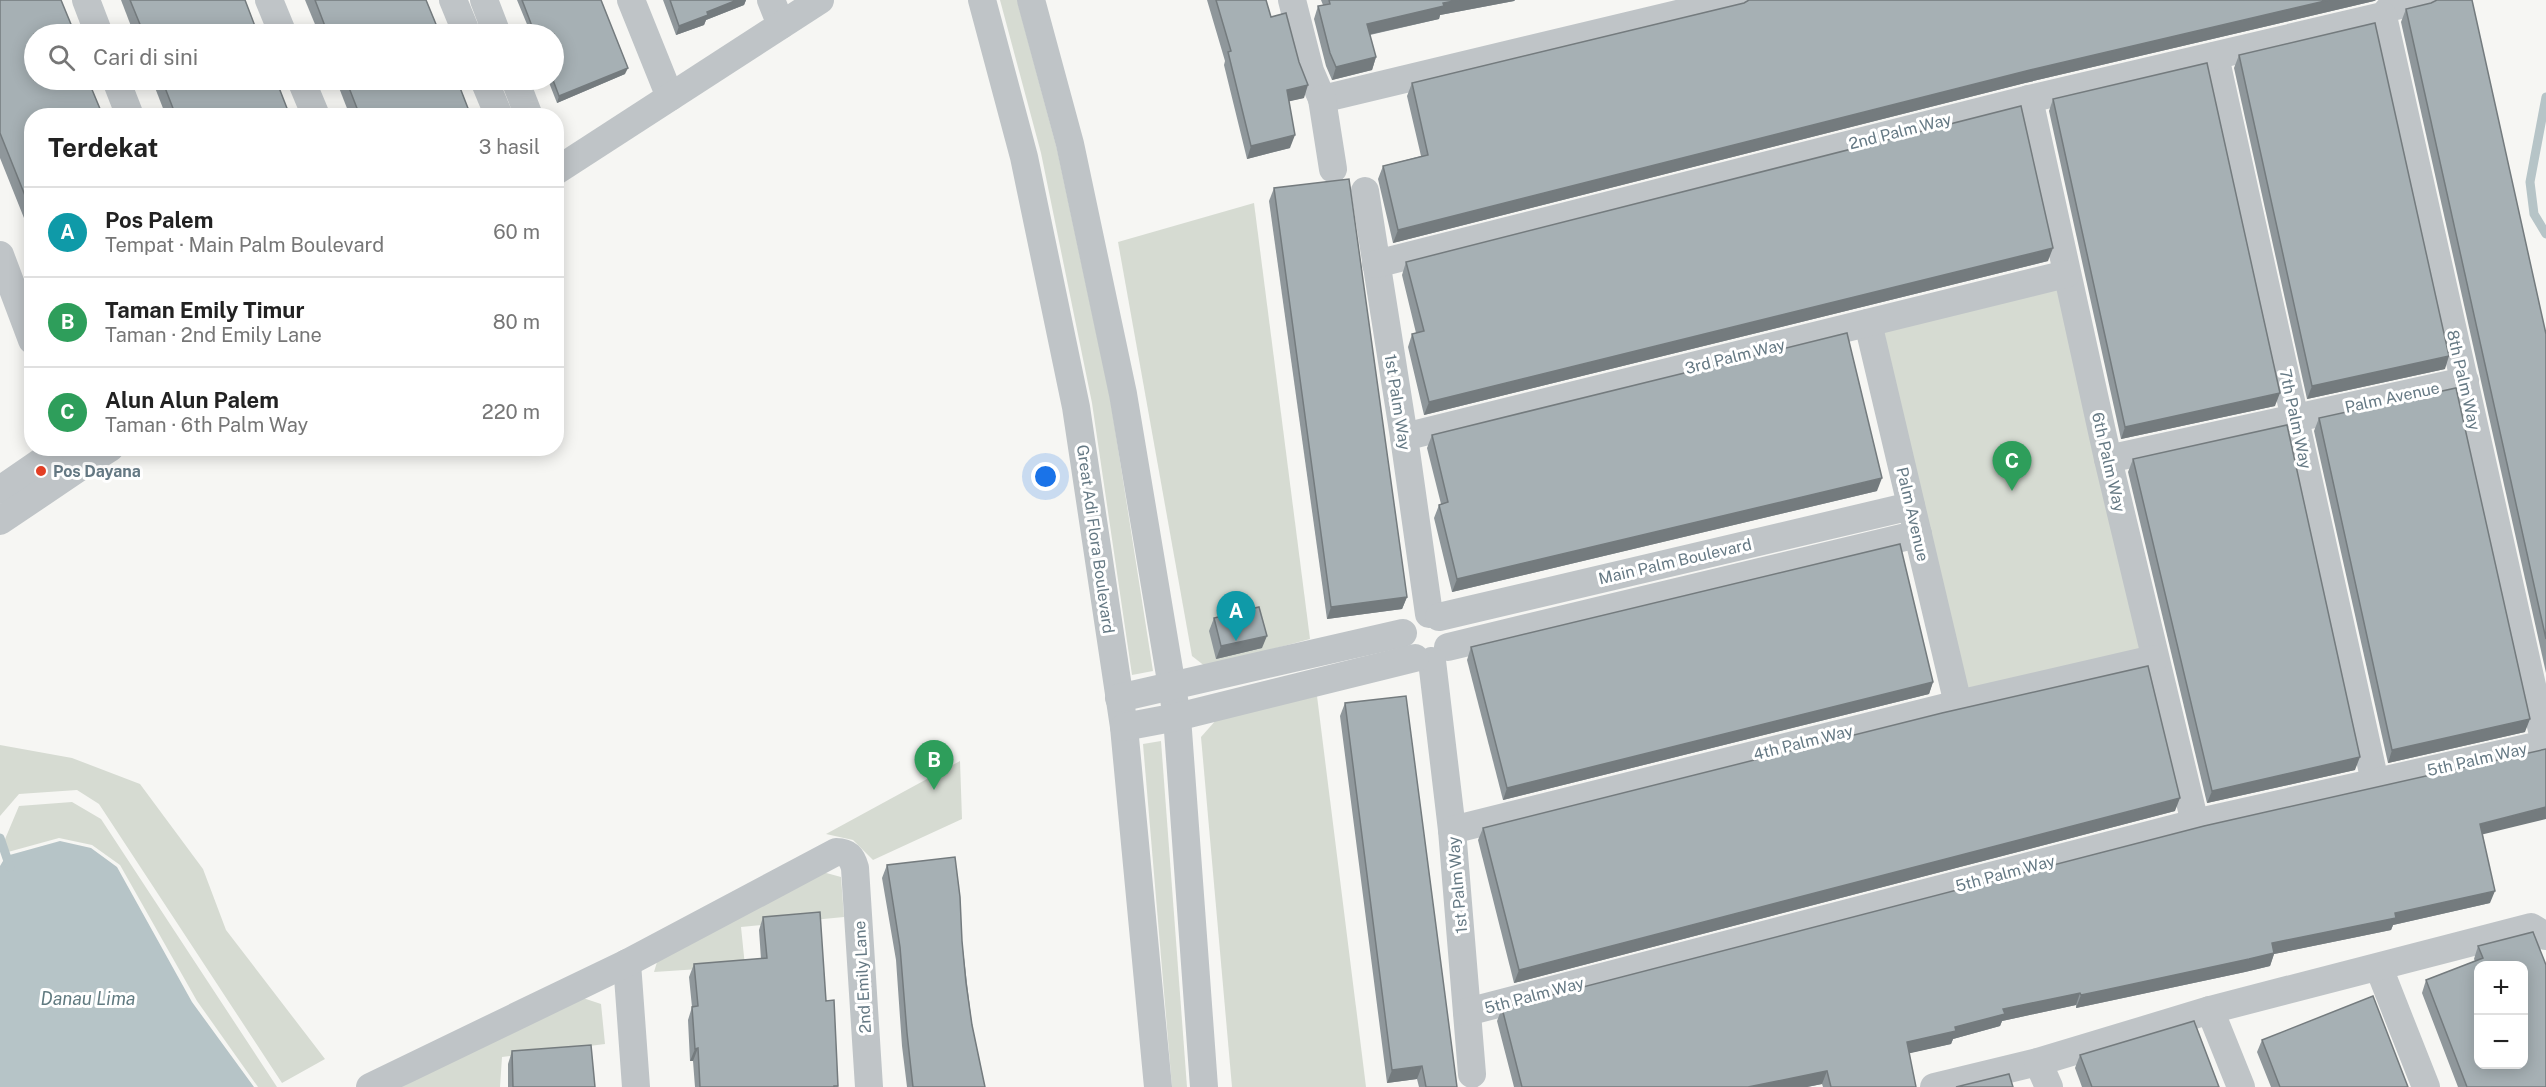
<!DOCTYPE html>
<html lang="id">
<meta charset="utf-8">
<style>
body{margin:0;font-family:"Public Sans",sans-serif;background:#f2f2f2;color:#222}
.controls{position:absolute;right:18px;bottom:18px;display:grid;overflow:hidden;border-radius:12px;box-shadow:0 3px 15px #0003}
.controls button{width:54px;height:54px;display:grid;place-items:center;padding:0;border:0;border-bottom:2px solid #e0e0e0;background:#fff;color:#222;font:30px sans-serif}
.you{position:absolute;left:1046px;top:477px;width:21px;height:21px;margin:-15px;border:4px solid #fff;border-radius:50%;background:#1a73e8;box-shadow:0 0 0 9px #1a73e833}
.badge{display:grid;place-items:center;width:39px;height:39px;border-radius:50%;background:#e43f25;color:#fff;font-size:20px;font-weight:700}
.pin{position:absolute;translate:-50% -50px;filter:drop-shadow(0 2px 3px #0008)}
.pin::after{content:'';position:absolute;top:32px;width:21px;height:18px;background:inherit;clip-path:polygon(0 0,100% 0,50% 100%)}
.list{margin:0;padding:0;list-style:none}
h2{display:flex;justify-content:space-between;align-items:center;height:78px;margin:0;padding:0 24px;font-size:26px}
h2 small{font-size:20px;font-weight:400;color:#767676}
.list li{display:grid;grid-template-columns:39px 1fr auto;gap:18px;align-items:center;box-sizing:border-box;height:90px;padding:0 24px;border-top:2px solid #e0e0e0}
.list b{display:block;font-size:22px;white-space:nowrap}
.list p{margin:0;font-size:20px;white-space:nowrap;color:#767676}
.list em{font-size:20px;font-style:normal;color:#767676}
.icon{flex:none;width:33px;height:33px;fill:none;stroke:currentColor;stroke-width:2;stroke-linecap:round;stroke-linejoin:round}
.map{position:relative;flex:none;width:2546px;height:1087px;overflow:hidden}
.search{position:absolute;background:#fff;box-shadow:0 3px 15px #0003;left:24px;top:24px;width:540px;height:66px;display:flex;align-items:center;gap:15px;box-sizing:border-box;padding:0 21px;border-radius:33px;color:#767676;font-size:22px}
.panel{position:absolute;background:#fff;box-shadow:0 3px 15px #0003;left:24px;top:108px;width:540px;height:348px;border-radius:24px}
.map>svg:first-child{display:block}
.green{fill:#d6dbd2}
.water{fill:#b6c4c7}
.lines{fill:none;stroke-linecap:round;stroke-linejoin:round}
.stream{stroke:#b6c4c7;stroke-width:9}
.street{stroke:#bfc4c7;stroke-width:28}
.wall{fill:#8f979b}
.shaded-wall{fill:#747b7e}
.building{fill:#a6b0b4;stroke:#747b7e;stroke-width:1.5;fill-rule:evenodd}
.poi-dot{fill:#e43f25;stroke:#fff;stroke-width:2}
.labels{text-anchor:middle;stroke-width:6;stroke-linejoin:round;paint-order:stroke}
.street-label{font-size:16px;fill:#657984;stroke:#fff}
.poi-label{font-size:16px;font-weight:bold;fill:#657984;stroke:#fff;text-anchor:start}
.water-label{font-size:18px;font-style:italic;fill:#617b81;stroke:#fff}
</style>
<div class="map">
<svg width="2546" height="1087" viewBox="0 0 2546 1087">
<rect width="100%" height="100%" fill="#f6f6f3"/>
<g class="green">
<polygon points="1000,0 1017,0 1057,149 1110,397 1153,671 1132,675 1092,403 1041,153"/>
<polygon points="1254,203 1310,639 1206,667 1192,656 1118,242"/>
<polygon points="2059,289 2145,651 1966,693 1879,331"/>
<polygon points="1317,696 1366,1087 1232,1087 1201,737 1217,719"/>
<polygon points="1161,741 1187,1087 1172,1087 1143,744"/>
<polygon points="0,745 72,758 140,784 203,869 226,930 325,1059 282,1083 99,804 77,790 19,794 0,816"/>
<polygon points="960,761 962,819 873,860 853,840 826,834"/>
<polygon points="72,802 101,819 277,1087 258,1087 197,1001 120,865 92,845 59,838 8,852 0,851 19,806"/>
<polygon points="819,871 841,877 844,917 741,927 745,966 654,972 660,952"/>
<polygon points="574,995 601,1004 605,1044 502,1057 500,1087 402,1087"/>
</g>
<polygon class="water" points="60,841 91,848 117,867 192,1002 254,1087 0,1087 0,866 6,856"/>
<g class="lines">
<g class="stream">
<polyline points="2546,97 2530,182 2534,214 2546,234"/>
<polyline points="0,838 10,867"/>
</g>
<g class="street">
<polyline points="86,0 99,34"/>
<polyline points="269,0 283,34"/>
<polyline points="453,0 467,34"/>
<polyline points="484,0 497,34"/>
<polyline points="631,0 670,97"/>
<polyline points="771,0 781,25"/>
<polyline points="982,0 1024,157 1076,407 1124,727 1158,1087"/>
<polyline points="1031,0 1070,144 1123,394 1177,717 1204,1087"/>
<polyline points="1292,0 1310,71 1322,99 1736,0"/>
<polyline points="2215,56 2375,782"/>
<polyline points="116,80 130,116"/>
<polyline points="301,80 316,116"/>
<polyline points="484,80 499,116"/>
<polyline points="515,80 529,116"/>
<polyline points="1322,99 1333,169"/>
<polyline points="2029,99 2108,459 2195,823"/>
<polyline points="556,171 820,0"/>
<polyline points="1365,191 1404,437 1429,614"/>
<polyline points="0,255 32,340"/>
<polyline points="1376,264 2029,99 2383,16 2391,7 2423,0"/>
<polyline points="1868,323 1958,704"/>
<polyline points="1404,437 2066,274"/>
<polyline points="2108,459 2465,381"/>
<polyline points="83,465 110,448"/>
<polyline points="0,490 61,448"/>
<polyline points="0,521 83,465 73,448"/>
<polyline points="1439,617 1911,506"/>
<polyline points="1448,647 1918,534"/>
<polyline points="1432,661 1452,830 1472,1074"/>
<polyline points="1119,698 1403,633"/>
<polyline points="1124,727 1177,717 1415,658"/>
<polyline points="1452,830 1958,704 2154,659"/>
<polyline points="627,963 636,1087"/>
<polyline points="2379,968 2426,1087"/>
<polyline points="2210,1010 2241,1087"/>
<polyline points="1467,1012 2195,823 2545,744 2383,16"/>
<path d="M 370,1087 L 627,963 L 836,852 C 848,852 852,857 855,868 L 869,1087"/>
<polyline points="1934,1087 2038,1062"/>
<polyline points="2049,1087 2038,1062 2210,1010 2531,927 2546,936"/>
</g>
</g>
<g class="wall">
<polygon points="0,0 34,34 32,116 32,238 0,158"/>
<polygon points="121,0 245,0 258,34 134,34"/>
<polygon points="305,0 426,0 440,34 319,34"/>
<polygon points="517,0 601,0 625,74 557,103 548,80 554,80 554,34 531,34"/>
<polygon points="663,0 746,0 744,5 706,20 704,25 676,35"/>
<polygon points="1207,0 1266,0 1271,17 1304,98 1289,101 1290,148 1247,159 1224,65 1225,61"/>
<polygon points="1321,0 1515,0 1514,1 1440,15 1439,19 1370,35 1376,57 1372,70 1332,80 1326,66 1314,19 1318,6 1323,5"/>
<polygon points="1749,0 2376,0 2374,1 2025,83 1393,243 1378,179 1383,166 1421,156 1407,96 1412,83 1744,3"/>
<polygon points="2431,3 2546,334 2546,673 2401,22 2406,9"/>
<polygon points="2239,55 2445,369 2307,399 2234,68"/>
<polygon points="152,80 276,80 290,116 166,116"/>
<polygon points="336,80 457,80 471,116 350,116"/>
<polygon points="2053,99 2275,406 2121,439 2049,111"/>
<polygon points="1274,188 1407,597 1402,609 1327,619 1269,201"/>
<polygon points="2048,261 1424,415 1408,347 1412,334 1416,333 1402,275 1406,262"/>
<polygon points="2319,418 2525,732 2388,763 2314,431"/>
<polygon points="1432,435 1877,491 1452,592 1434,518 1439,505 1441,504 1427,448"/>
<polygon points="2133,459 2355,770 2207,803 2128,472"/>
<polygon points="1214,618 1262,648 1216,659 1209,631"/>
<polygon points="1471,647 1933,682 1929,694 1503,800 1467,660"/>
<polygon points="1345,703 1457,1087 1419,1087 1417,1079 1387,1083 1340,716"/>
<polygon points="2175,811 1514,983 1478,840 1483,828"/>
<polygon points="2483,835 2490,903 2393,925 2391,930 2274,954 2270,966 2245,972 2100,1003 2076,1008 2076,1005 2002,1021 2000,1026 1953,1039 1951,1044 1909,1053 1916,1087 1823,1087 1822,1084 1807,1087 1514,1087 1497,1021 1502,1008"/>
<polygon points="887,865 962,941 972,1025 985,1087 907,1087 902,1046 896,960 882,878"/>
<polygon points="763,917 826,1001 838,1087 695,1087 693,1061 690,1061 688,1020 692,1007 689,977 694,964 761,959 759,930"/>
<polygon points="2478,946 2546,1087 2458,1087 2422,993 2426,980 2475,961 2474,959"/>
<polygon points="2262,1040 2408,1087 2271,1087 2257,1052"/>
<polygon points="512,1051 595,1087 508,1087 508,1064"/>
<polygon points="2080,1055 2219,1087 2082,1087 2075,1068"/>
</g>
<g class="shaded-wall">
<polygon points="737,0 746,0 744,5 706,20 704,25 676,35 679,26 707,12"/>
<polygon points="1459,0 1515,0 1514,1 1440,15 1439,19 1363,36 1367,24 1443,3"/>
<polygon points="2329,0 2376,0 2374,1 2025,83 1393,243 1398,230 2030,70"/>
<polygon points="1376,57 1372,70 1332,80 1336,67"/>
<polygon points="628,68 625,74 557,103 559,96"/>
<polygon points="1308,85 1304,98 1282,103 1287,90"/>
<polygon points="1295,135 1290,148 1247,159 1251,146"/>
<polygon points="2053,248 2048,261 1424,415 1429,402"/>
<polygon points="2449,356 2445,369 2307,399 2312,386"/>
<polygon points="2280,393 2275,406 2121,439 2125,427"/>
<polygon points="1882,478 1877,491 1452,592 1457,579"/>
<polygon points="1407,597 1402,609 1327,619 1331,607"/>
<polygon points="1267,636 1262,648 1216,659 1221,646"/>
<polygon points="1933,682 1929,694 1503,800 1507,788"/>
<polygon points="2530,719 2525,732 2388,763 2392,750"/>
<polygon points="2360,757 2355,770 2207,803 2212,791"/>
<polygon points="2180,798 2175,811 1514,983 1519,970"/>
<polygon points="2546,807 2546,819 2476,836 2480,824"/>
<polygon points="2495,891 2490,903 2393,925 2391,930 2274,954 2270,966 2245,972 2076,1008 2081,995 2272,943 2395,913"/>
<polygon points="2080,993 2076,1005 2002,1021 2000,1026 1953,1039 1951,1044 1902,1055 1907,1042 1955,1027 2003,1009"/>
<polygon points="698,1048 693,1061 690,1061 695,1049"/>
<polygon points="1422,1066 1417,1079 1387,1083 1392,1070"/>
<polygon points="1827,1071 1822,1084 1807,1087 1748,1087"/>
</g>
<g class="building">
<polygon points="0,0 61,0 75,34 34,34 34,80 88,80 103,116 32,116 32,213 0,133"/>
<polygon points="130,0 245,0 258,34 144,34"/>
<polygon points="315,0 426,0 440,34 328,34"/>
<polygon points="522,0 601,0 628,68 559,96 553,80 554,80 554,34 535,34"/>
<polygon points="670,0 737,0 707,12 708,15 679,26"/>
<polygon points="1216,0 1266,0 1271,17 1286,13 1299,62 1308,85 1287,90 1295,135 1251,146 1228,52 1231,51"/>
<polygon points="1329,0 1459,0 1443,3 1444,6 1367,24 1376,57 1336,67 1330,53 1318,6 1330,4"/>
<polygon points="1749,0 2329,0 2030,70 1398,230 1383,166 1428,155 1412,83 1744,3"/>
<polygon points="2437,0 2472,0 2546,334 2546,639 2406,9 2431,3"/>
<polygon points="2375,23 2449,356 2312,386 2239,55"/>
<polygon points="2207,63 2280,393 2125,427 2053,99"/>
<polygon points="162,80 276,80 290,116 176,116"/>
<polygon points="346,80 457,80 471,116 360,116"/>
<polygon points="2021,106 2053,248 1429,402 1412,334 1424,331 1406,262"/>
<polygon points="1349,179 1407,597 1331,607 1274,188"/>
<polygon points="1847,333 1882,478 1457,579 1439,505 1448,502 1432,435"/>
<polygon points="2456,388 2530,719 2392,750 2319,418"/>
<polygon points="2287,425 2360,757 2212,791 2133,459"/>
<polygon points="1900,544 1933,682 1507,788 1471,647"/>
<polygon points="1259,607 1267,636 1221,646 1214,618"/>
<polygon points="2148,666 2180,798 1519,970 1483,828 1942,713"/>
<polygon points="1406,696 1457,1087 1426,1087 1422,1066 1392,1070 1345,703"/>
<polygon points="2546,749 2546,807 2480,824 2495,891 2395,913 2396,918 2272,943 2274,953 2249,959 2105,990 2081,995 2080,993 2003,1009 2005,1014 1955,1027 1956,1031 1907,1042 1916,1087 1831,1087 1827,1071 1748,1087 1522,1087 1502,1008 2204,826"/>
<polygon points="955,857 960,897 962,941 966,983 972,1025 985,1087 913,1087 907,1033 900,947 887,865"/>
<polygon points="820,912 826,1001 834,1000 838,1086 834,1086 834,1087 700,1087 698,1048 695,1049 692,1007 698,1006 694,964 767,958 763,917"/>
<path d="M 2533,932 L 2546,965 L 2546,1087 L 2467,1087 L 2426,980 L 2483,958 L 2478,946 ZM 2478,966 L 2523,966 L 2523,1065 L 2478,1065 Z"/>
<polygon points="2373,996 2408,1087 2280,1087 2262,1040"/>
<polygon points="2194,1021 2219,1087 2092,1087 2080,1055"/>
<polygon points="591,1045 595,1087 513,1087 512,1051"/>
<polygon points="2009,1074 2013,1087 1956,1087"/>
</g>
<circle class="poi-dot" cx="41" cy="471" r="6"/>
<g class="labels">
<g class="street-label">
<text transform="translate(1900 131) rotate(-14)" y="6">2nd Palm Way</text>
<text transform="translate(1735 356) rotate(-14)" y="6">3rd Palm Way</text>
<text transform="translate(2464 380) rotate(77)" y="6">8th Palm Way</text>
<text transform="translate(2392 397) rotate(-12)" y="6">Palm Avenue</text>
<text transform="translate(1398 402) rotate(81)" y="6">1st Palm Way</text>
<text transform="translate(2296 419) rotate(78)" y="6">7th Palm Way</text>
<text transform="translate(2109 462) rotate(77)" y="6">6th Palm Way</text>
<text transform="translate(1913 514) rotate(77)" y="6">Palm Avenue</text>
<text transform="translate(1096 539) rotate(82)" y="6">Great Adi Flora Boulevard</text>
<text transform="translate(1675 561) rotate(-13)" y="6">Main Palm Boulevard</text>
<text transform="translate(1803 742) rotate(-14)" y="6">4th Palm Way</text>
<text transform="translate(2477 759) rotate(-13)" y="6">5th Palm Way</text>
<text transform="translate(2005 873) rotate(-15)" y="6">5th Palm Way</text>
<text transform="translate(1457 885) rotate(-95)" y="6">1st Palm Way</text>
<text transform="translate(862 977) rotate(-93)" y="6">2nd Emily Lane</text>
<text transform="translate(1534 995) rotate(-15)" y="6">5th Palm Way</text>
</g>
<g class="poi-label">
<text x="53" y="477">Pos Dayana</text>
</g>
<g class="water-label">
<text x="88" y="1005">Danau Lima</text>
</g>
</g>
</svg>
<div class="controls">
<button>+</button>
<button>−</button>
</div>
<div class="you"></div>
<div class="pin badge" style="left:1236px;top:641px;background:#0f9aa8">A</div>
<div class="pin badge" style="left:934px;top:790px;background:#2e9e5b">B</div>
<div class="pin badge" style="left:2012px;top:491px;background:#2e9e5b">C</div>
<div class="search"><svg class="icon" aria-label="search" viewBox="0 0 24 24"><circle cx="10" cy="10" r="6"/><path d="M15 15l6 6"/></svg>Cari di sini</div>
<section class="panel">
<h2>Terdekat<small>3 hasil</small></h2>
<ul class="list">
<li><span class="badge" style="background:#0f9aa8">A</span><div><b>Pos Palem</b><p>Tempat · Main Palm Boulevard</p></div><em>60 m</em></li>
<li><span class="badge" style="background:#2e9e5b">B</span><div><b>Taman Emily Timur</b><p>Taman · 2nd Emily Lane</p></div><em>80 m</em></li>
<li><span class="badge" style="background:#2e9e5b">C</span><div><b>Alun Alun Palem</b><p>Taman · 6th Palm Way</p></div><em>220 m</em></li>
</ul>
</section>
</div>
